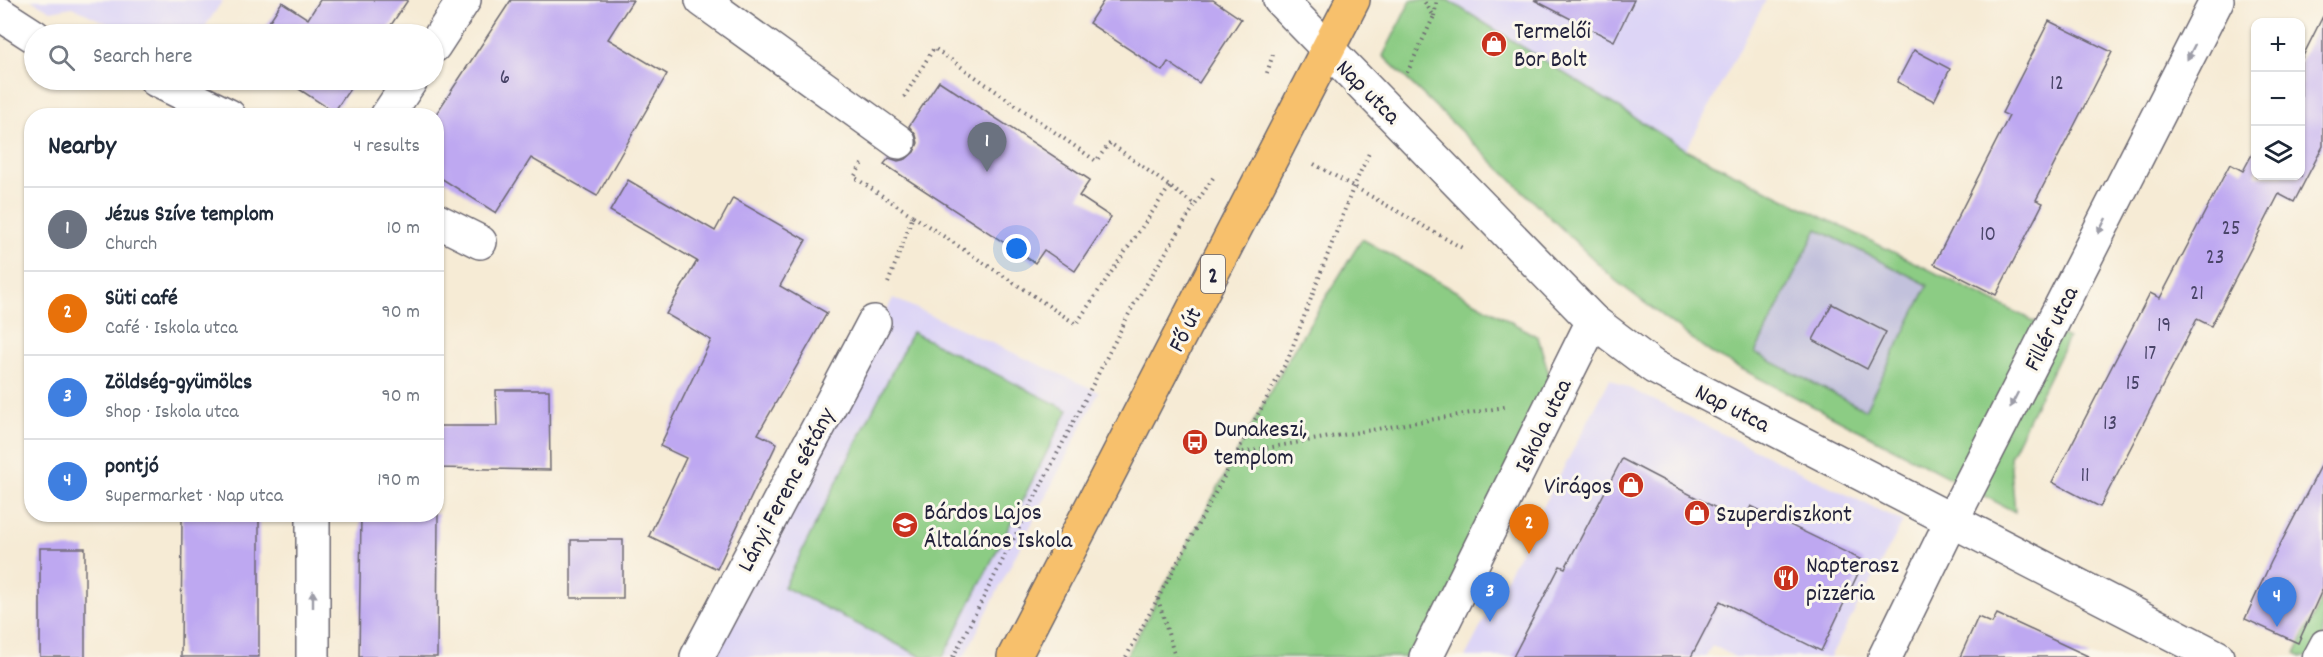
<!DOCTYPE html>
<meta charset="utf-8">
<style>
body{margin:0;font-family:Dekko,sans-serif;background:#f2f2f3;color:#1f2937}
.controls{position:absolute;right:18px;top:18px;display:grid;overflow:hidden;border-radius:12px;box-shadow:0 2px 4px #0004}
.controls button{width:54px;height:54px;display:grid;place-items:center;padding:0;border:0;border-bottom:2px solid #e0e1e3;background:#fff;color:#1f2937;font:30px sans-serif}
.you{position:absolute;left:1017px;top:249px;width:21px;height:21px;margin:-15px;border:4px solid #fff;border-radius:50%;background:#1a73e8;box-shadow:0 0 0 9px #1a73e833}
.badge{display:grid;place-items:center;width:39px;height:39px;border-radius:50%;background:#ea580c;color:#fff;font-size:20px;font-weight:700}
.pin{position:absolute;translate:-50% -50px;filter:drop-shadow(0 2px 3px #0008)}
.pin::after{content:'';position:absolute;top:32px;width:21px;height:18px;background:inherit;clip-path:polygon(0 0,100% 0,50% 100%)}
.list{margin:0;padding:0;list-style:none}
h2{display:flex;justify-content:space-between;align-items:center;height:78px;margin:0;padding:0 24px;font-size:26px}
h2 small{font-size:20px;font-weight:400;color:#747a83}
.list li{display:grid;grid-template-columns:39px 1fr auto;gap:18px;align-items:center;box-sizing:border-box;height:84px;padding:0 24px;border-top:2px solid #e0e1e3}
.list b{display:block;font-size:22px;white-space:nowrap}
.list p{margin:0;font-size:20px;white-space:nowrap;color:#747a83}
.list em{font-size:20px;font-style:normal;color:#747a83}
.icon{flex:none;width:33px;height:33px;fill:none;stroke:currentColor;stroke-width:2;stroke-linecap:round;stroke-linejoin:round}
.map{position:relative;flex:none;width:2323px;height:657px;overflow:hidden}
.search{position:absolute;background:#fff;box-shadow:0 2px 4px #0004;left:24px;top:24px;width:420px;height:66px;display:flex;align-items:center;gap:15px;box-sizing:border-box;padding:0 21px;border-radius:33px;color:#747a83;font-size:22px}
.panel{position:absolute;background:#fff;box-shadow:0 2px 4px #0004;left:24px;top:108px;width:420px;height:414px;border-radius:24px}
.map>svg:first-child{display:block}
.built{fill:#ddd5f6}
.industrial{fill:#c2c1dc}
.green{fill:#8ccc84;stroke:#577760;stroke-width:1.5;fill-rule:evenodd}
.building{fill:#bea8f1}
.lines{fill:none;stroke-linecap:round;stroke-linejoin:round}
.service-casing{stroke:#6c6871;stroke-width:27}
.minor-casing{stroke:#6c6871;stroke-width:36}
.primary-casing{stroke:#6c6871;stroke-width:36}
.path{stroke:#6c6871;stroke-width:4;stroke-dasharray:1.5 4.5;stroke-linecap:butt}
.service{stroke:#fff;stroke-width:24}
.minor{stroke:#fff;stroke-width:33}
.primary{stroke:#f7c06c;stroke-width:33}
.oneway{fill:#9c9ca7}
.labels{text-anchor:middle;stroke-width:6;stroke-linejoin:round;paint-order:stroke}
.number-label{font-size:21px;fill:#494468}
.shield{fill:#fbf7ec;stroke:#636270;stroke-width:1.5}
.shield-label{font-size:22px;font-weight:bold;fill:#22223b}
.poi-label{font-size:24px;fill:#22223b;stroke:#fbf7ec;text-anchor:start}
.street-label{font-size:24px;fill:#22223b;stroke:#fbf7ec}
</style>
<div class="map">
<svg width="2323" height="657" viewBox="0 0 2323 657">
<rect width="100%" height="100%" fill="#fbf7ec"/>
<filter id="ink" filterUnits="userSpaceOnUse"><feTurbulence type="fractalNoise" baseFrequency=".0167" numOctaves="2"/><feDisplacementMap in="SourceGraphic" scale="12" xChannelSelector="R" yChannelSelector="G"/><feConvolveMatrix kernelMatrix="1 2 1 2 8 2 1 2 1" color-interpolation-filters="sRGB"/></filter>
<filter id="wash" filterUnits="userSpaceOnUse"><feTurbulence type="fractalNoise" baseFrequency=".008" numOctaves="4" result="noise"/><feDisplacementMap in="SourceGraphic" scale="24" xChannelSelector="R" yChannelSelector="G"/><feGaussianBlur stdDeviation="1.35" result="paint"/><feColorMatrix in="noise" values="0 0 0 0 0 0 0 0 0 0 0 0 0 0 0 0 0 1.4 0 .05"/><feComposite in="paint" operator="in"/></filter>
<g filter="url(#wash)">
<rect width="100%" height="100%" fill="#f6ebd5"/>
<g class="built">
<polygon points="31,0 223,0 200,34 130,34 72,7 51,11"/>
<polygon points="1411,0 1766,0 1616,281 1383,56"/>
<polygon points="893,298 1099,392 964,657 714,657"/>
<polygon points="1610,379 1903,522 1830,657 1735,657 1712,645 1706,657 1465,657"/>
</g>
<polygon class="industrial" points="1816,229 1928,285 1865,411 1754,353"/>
<g class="green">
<path d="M 1411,0 L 1448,0 L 1686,150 L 2068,338 L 2010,457 L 2015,512 L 1711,353 L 1616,281 L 1383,56 ZM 1817,229 L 1928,285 L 1865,410 L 1755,353 Z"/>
<polygon points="1362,239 1538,337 1556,398 1420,657 1126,657 1288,359"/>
<polygon points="912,332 1068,410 943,657 922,657 784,587"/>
<polygon points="2323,596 2323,657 2301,657 2295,654"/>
</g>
<g id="blocks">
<g class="building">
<polygon points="320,0 408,0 385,34 261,34 282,2 308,19"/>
<polygon points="511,0 633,0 608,39 667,74 597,196 531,158 496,213 436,175 436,114"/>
<polygon points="1104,0 1213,0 1241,19 1199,83 1168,62 1162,71 1089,23"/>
<polygon points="1534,0 1634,0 1614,41"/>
<polygon points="2323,16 2323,146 2294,202 2279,194 2211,326 2197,319 2100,507 2052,482 2150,293 2160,298 2230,164 2243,171 2256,147 2256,176 2301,176 2301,60"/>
<polygon points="2049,21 2112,52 2036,200 2043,203 1996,295 1934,264 2009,116 2002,113"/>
<polygon points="1914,50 1950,69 1934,101 1897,82"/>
<polygon points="285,80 356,80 334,112"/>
<polygon points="939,81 1090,180 1079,196 1111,217 1075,271 1044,250 1035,263 884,164 889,158 898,161 906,159 914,152 918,143 916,135 909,126"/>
<polygon points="628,180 715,231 733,198 806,240 780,286 827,313 758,434 777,443 717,569 649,536 686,458 660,446 711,340 666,314 697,261 610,211"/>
<polygon points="1832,304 1886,332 1867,369 1813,340"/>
<polygon points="496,390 549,390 550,470 436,468 436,426 497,426"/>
<polygon points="1622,459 1743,522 1751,506 1864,561 1821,651 1720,601 1691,657 1513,657 1560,566 1565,568"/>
<polygon points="2323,462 2323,588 2298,643 2245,619 2271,562"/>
<polygon points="182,514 259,514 259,657 181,657"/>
<polygon points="361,514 438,514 437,657 359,657"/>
<rect x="571" y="540" width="52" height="58"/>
<rect x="40" y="548" width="45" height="109"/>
<polygon points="1997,614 2090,657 1960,657 1978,617 1992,623"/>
</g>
</g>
</g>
<g filter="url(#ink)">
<use href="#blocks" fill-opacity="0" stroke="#6c6871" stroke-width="1.5"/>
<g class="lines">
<g class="service-casing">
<polyline id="service" points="2315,657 2323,642"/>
</g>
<g class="minor-casing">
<g id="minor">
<polyline points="702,0 899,142"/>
<polyline points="1280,0 1593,321 1654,367 2217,657"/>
<polyline points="0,14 34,36"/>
<polyline points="434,46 464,0"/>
<polyline points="156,80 229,116"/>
<polyline points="387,116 411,80"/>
<polyline points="436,220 480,242"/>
<polyline points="313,657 313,514"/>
<polyline points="697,657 874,322"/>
<polyline points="1426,657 1593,321"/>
<polyline points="1885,657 1952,520 2217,0"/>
</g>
</g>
<g class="primary-casing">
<polyline id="primary" points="1014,657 1353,0"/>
</g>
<g class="path">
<polyline points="1434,16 1437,0"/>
<polyline points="1267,73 1274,51"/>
<polyline points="1407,73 1434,16 1423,0"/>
<polyline points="904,97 934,48 1096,161 1110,143 1195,205 1215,175"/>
<polyline points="862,164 854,177 913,216 887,286"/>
<polyline points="1314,164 1464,249"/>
<polyline points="913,216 1076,324 1170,186"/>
<polyline points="1237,453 1505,407"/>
<polyline points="1158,599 1175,657"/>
<polyline points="953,657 1133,306 1195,205"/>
<polyline points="1126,657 1288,359 1353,188 1370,151"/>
</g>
<use href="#service" class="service"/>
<use href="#minor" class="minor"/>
<use href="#primary" class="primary"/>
</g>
<defs><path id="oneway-solid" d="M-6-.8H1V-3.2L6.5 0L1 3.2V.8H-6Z" transform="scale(1.5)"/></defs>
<g class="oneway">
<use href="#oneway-solid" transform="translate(2191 52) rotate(117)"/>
<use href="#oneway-solid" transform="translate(2102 226) rotate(117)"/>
<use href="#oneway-solid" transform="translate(2014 400) rotate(117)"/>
<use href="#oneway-solid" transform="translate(313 599) rotate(-90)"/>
</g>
</g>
<defs>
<g id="shop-disc" transform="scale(1.35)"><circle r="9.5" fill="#c8321e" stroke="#fbf7ec"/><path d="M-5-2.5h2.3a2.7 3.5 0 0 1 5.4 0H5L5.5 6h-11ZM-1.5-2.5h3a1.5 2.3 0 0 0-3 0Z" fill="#fff"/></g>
<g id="bus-disc" transform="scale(1.35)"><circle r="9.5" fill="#c8321e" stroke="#fbf7ec"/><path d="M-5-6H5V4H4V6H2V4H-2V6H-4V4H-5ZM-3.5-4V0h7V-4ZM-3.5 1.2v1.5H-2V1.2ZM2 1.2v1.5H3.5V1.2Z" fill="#fff"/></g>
<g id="school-disc" transform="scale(1.35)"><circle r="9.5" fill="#c8321e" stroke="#fbf7ec"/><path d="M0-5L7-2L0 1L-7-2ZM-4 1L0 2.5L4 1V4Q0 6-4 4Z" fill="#fff"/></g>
<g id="restaurant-disc" transform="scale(1.35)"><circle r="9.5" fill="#c8321e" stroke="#fbf7ec"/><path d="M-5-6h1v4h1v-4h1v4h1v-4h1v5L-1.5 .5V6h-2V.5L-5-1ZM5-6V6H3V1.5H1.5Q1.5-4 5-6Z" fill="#fff"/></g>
</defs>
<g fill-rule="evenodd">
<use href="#shop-disc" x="1494" y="44"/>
<use href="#bus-disc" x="1195" y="442"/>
<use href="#shop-disc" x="1631" y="485"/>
<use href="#shop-disc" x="1697" y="513"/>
<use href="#school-disc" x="905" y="525"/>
<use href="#restaurant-disc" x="1786" y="578"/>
</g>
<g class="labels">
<g class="number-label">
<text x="505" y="83">6</text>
<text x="2057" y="89">12</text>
<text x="2231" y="234">25</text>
<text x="1988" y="240">10</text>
<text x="2215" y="263">23</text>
<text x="2197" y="299">21</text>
<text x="2164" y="331">19</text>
<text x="2150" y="359">17</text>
<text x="2133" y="389">15</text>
<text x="2110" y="429">13</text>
<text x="2085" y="481">11</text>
</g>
<rect class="shield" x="1201" y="255" width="24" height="38" rx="4.5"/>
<g class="shield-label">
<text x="1213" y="282">2</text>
</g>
<g class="poi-label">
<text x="1514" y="38">Termelői<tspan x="1514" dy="28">Bor Bolt</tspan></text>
<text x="1214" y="436">Dunakeszi,<tspan x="1214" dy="28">templom</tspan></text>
<text x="1612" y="493" text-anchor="end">Virágos</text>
<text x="924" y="519">Bárdos Lajos<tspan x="924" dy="28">Általános Iskola</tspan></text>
<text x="1716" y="521">Szuperdiszkont</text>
<text x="1806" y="572">Napterasz<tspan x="1806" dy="28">pizzéria</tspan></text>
</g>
<g class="street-label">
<text transform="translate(1369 91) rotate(45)" y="8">Nap utca</text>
<text transform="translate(2050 328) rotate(-63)" y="8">Fillér utca</text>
<text transform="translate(1184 329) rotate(-63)" y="8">Fő út</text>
<text transform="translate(1733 407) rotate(27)" y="8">Nap utca</text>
<text transform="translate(1542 425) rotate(-64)" y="8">Iskola utca</text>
<text transform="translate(785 489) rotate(-62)" y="8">Lányi Ferenc sétány</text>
</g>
</g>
</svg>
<div class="controls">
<button>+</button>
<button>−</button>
<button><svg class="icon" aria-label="layers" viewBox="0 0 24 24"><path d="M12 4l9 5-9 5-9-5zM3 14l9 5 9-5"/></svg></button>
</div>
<div class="you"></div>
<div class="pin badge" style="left:987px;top:172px;background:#6b7280">1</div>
<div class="pin badge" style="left:1529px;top:554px;background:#e8710a">2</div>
<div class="pin badge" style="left:1490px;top:622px;background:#3f7fe0">3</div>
<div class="pin badge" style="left:2277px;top:627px;background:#3f7fe0">4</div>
<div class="search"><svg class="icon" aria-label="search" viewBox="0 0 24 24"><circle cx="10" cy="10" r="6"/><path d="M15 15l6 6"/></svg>Search here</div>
<section class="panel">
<h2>Nearby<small>4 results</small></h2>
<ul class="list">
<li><span class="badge" style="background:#6b7280">1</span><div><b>Jézus Szíve templom</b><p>Church</p></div><em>10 m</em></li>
<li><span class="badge" style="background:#e8710a">2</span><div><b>Süti café</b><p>Café · Iskola utca</p></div><em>90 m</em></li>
<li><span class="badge" style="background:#3f7fe0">3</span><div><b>Zöldség-gyümölcs</b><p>Shop · Iskola utca</p></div><em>90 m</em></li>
<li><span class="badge" style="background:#3f7fe0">4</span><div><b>pontjó</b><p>Supermarket · Nap utca</p></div><em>190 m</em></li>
</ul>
</section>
</div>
